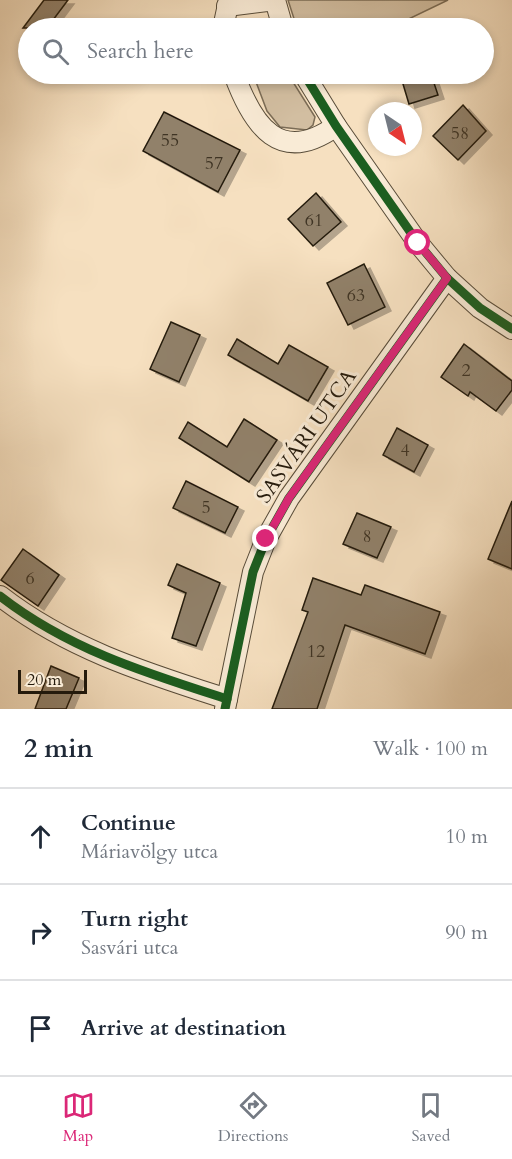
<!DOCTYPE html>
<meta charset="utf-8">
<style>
body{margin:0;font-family:Cardo,serif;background:#f2f2f3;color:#1f2937}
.compass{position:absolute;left:368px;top:102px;width:54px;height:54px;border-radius:50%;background:#fff;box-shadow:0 3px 9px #0003;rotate:145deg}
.scale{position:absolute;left:18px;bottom:15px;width:69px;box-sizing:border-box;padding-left:6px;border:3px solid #241a0c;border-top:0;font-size:16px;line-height:21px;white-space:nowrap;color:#241a0c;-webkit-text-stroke:4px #f9ebd6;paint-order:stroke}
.stop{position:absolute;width:18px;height:18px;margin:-14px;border:4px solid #db2777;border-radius:50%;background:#fff}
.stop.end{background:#db2777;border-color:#fff;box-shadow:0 2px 6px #0008}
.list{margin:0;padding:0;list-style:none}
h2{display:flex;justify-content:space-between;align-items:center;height:78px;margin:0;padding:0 24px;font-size:26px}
h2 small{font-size:20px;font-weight:400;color:#747a83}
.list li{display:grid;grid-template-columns:39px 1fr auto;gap:18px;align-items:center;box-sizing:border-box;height:96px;padding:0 24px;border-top:2px solid #e0e1e3}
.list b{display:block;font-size:22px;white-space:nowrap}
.list p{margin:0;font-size:20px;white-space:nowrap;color:#747a83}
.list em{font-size:20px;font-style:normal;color:#747a83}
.icon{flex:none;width:33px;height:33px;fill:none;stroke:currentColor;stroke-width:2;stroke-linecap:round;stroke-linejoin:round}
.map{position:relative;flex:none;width:512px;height:709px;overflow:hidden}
.search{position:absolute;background:#fff;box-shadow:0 3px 9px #0003;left:18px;right:18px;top:18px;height:66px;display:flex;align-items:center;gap:15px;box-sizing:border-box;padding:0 21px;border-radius:33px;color:#747a83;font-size:22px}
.sheet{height:366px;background:#fff}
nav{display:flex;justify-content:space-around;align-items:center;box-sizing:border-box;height:84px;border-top:2px solid #e0e1e3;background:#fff;font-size:16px;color:#747a83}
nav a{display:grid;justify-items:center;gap:3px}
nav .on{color:#db2777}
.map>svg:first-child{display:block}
.green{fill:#d2bea1;stroke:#7b6c56;stroke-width:1.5}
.building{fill:#91816a;stroke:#241a0c;stroke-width:1.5;filter:url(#shadow)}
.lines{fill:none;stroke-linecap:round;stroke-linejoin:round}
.minor-casing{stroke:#584c39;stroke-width:22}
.minor{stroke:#f9ebd6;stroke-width:20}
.cycleway-casing{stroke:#f9ebd6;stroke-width:13}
.cycleway{stroke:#1b5e20;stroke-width:9}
.route{stroke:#db2777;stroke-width:8}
.labels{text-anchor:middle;stroke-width:6;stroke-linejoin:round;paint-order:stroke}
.number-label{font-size:18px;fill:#3f3424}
.street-label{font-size:21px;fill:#241a0c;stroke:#f9ebd6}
</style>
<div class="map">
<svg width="512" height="709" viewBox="0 0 512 709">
<defs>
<filter id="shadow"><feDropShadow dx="6" dy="4" stdDeviation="0" flood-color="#0004"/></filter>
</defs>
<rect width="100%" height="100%" fill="#f6e0c0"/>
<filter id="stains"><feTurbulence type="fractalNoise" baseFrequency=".00333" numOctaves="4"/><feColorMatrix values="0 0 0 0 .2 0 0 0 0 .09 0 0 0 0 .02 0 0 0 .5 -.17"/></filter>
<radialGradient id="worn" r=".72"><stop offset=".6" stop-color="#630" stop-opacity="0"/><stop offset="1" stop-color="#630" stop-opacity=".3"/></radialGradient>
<g class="green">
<polygon points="288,0 448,0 390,28 297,28"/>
<polygon points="253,74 288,74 315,117 313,125 307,130 280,127 267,111"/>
</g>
<g class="building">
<polygon points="44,0 68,0 47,28 23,28"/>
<polygon points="400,74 431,74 438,95 409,104"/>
<polygon points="463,105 486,131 458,160 433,136"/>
<polygon points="164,112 240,150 218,192 143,151"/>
<polygon points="316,193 341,222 313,246 288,219"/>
<polygon points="364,264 385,307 348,325 327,283"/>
<polygon points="171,322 200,335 179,382 150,369"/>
<polygon points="237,339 278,364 289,345 328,367 308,401 228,355"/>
<polygon points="464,344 512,381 512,390 496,411 470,392 468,396 441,377"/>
<polygon points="244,419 277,440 249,482 179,438 188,422 227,447"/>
<polygon points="397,428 428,445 414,472 383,455"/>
<polygon points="186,481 238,507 225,533 173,508"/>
<polygon points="512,501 512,569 488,559"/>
<polygon points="357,513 391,527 377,558 343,544"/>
<polygon points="23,549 59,575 38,606 1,580"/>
<polygon points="177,564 220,583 196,646 172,638 186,593 168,585"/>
<polygon points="313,578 361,595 365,585 440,612 425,654 345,625 317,709 272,709 308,612 302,610"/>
<polygon points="51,666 79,678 66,709 35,709"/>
</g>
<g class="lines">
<g class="minor-casing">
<g id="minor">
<polyline points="275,0 283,28"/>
<polyline points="227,6 275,0"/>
<polyline points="223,28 229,0"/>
<path d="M 234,74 C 253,126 280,166 336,126"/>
<polyline points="304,74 336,126 418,243 447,278 480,308 512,329"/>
<path d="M 0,596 C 68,649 146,673 227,699"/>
<polyline points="225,709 253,572 266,539 289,498 447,278"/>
</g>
</g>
<use href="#minor" class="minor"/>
<g class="cycleway-casing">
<g id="cycleway">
<polyline points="304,74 336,126 418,243 447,278 480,308 512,329"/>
<path d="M 0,596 C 68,649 146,673 227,699"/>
<polyline points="225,709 253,572 266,539 289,498 447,278"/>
</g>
</g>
<use href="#cycleway" class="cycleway"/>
</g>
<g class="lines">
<polyline class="route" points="266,539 289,498 447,278 418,243"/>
</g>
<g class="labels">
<g class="number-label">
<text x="460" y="139">58</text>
<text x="170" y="146">55</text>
<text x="214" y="169">57</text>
<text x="314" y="226">61</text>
<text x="356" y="301">63</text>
<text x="466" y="376">2</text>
<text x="405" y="456">4</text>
<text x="206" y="513">5</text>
<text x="367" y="542">8</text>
<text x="30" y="584">6</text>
<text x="316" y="657">12</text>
</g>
<g class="street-label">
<text transform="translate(306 436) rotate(-55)" y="7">SASVÁRI UTCA</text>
</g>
</g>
<rect width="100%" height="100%" filter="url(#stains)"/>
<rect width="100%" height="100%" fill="url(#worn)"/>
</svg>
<svg class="compass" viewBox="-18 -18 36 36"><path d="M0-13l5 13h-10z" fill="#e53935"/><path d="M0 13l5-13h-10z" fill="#747a83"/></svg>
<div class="scale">20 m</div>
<div class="stop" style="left:418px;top:243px"></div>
<div class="stop end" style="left:266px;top:539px"></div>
<div class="search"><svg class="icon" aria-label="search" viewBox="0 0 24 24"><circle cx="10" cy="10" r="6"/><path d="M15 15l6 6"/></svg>Search here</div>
</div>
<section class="sheet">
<h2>2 min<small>Walk · 100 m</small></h2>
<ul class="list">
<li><svg class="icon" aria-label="ahead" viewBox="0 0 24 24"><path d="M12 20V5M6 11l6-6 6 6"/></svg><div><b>Continue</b><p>Máriavölgy utca</p></div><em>10 m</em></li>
<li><svg class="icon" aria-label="right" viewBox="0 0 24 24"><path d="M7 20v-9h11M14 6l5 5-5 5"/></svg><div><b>Turn right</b><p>Sasvári utca</p></div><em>90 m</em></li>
<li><svg class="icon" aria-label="arrive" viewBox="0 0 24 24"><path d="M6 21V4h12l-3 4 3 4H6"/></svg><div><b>Arrive at destination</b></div></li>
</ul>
</section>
<nav>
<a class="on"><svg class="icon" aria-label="map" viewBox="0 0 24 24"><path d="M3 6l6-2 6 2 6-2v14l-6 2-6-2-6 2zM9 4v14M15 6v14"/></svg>Map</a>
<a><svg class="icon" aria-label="directions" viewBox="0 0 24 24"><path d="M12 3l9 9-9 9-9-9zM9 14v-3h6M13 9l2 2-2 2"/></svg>Directions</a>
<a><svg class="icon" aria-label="saved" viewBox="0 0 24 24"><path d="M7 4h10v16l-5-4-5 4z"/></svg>Saved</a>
</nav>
